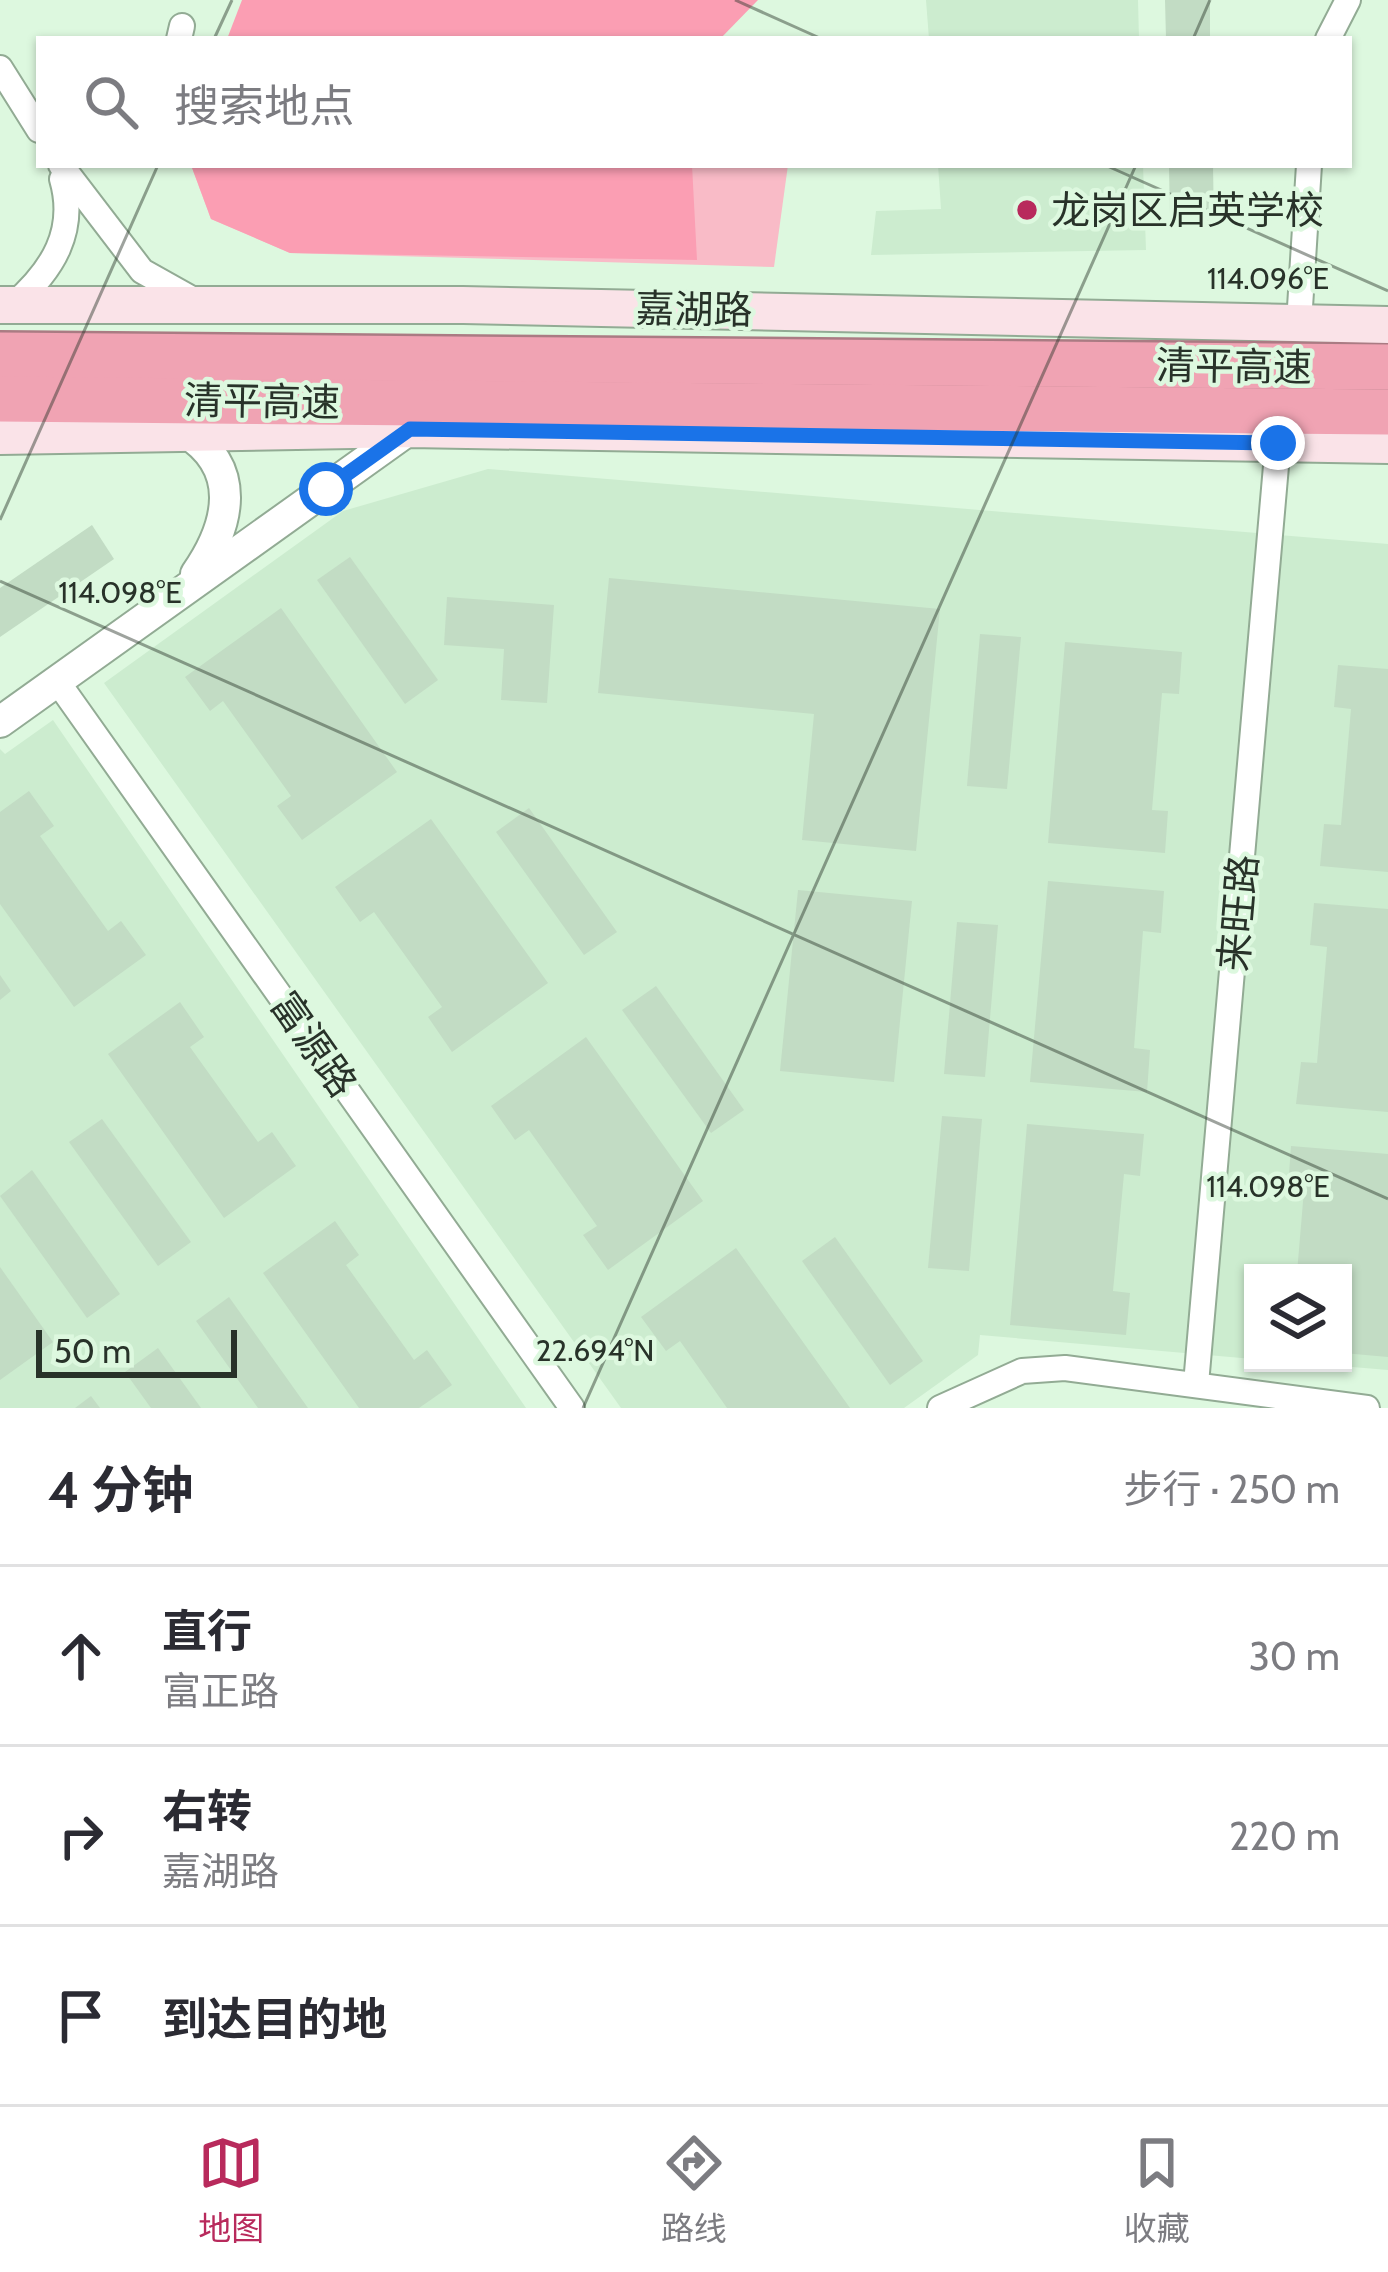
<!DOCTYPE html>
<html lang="zh">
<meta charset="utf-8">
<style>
body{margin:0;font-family:Cabin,"Noto Sans SC",sans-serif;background:#f2f2f3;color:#2b2b33}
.controls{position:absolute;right:36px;bottom:36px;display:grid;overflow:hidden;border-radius:0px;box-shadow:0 3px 9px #0004}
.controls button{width:108px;height:108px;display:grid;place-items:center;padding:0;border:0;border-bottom:3px solid #e1e1e2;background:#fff;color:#2b2b33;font:60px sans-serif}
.scale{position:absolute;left:36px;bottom:30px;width:201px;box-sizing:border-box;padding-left:12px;border:6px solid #283229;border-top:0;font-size:33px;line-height:42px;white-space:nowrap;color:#283229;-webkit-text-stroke:9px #ddf8df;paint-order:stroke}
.stop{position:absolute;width:36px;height:36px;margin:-27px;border:9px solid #1a73e8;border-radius:50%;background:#fff}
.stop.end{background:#1a73e8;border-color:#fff;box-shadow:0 3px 12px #0008}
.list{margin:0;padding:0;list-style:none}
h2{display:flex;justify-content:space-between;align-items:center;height:156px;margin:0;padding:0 48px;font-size:51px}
h2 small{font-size:39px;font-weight:400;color:#7c7c81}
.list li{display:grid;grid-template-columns:78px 1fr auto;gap:36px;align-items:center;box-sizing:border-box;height:180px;padding:0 48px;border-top:3px solid #e1e1e2}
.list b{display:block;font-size:45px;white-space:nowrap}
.list p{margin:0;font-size:39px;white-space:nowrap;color:#7c7c81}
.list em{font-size:39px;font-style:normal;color:#7c7c81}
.icon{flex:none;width:66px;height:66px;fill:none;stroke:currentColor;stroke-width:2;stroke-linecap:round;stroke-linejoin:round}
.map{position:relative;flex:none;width:1388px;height:1408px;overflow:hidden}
.search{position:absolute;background:#fff;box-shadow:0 3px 9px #0004;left:36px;right:36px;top:36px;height:132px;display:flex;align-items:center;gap:30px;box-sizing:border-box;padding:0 42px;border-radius:0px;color:#7c7c81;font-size:45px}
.sheet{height:696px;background:#fff}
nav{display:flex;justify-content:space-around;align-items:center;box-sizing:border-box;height:168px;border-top:3px solid #e1e1e2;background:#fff;font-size:33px;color:#7c7c81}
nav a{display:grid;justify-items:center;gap:6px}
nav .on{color:#b82a5c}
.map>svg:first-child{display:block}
.built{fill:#cceccf}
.green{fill:#f9bbc7}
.forest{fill:#fb9eb3}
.building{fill:#c2dcc4}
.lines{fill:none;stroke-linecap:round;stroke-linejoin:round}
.minor-casing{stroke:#92ab94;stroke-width:28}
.tertiary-casing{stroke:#92ab94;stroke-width:34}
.secondary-casing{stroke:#92ab94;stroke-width:40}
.motorway-casing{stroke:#aa7b83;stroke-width:50}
.minor{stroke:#fff;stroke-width:24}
.tertiary{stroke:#fff;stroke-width:30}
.secondary{stroke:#fae3e8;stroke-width:36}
.motorway{stroke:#f0a3b3;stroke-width:45}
.route{stroke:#1a73e8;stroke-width:15}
.ticks{fill:none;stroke:#283229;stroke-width:3;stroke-opacity:0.45}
.poi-dot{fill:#b82a5c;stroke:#ddf8df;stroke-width:4.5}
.labels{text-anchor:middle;stroke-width:9;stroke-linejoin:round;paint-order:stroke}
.poi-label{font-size:39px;fill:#283229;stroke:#ddf8df;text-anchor:start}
.street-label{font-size:39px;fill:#283229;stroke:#ddf8df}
.ticks-label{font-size:30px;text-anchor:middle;fill:#283229;stroke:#ddf8df;stroke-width:9;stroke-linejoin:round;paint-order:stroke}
</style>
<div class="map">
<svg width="1388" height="1408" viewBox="0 0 1388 1408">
<rect width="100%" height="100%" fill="#ddf8df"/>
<g class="built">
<polygon points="926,0 1138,0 1139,39 929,39"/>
<polygon points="938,165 1143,165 1146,250 871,255 876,211 941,209"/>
<polygon points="488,469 1388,544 1388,1370 1305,1363 1343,1363 1343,1273 1253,1273 1253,1359 980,1335 978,1355 904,1408 621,1408 104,683 343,511"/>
<polygon points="53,720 526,1408 0,1408 0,749 5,754"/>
</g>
<polygon class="green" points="191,165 788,165 774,267 290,253 211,219"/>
<g class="forest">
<polygon points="242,0 758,0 720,39 227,39"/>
<polygon points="191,165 692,165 697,260 290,253 211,219"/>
</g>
<g class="building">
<polygon points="1165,0 1210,0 1210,39 1166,39"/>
<polygon points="1169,165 1213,165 1214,224 1170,225"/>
<polygon points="92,525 114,559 0,637 0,588"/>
<polygon points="350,557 438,680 405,704 317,580"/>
<polygon points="609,578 940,609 916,851 802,840 814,714 598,693"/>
<polygon points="447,597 554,605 547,703 501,700 504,649 444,645"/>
<polygon points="281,608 397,772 302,840 277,806 291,796 223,701 210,711 185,677"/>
<polygon points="980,634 1021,637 1007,789 967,786"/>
<polygon points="1065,642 1182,652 1179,694 1162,693 1152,810 1168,811 1165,853 1048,843"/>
<polygon points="1338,665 1388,669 1388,872 1320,866 1324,824 1341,825 1351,709 1334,707"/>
<polygon points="29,791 54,826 40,836 108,931 121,921 146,955 74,1007 0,904 0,812"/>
<polygon points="529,808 617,932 584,955 496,832"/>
<polygon points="431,819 548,983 452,1052 428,1017 442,1007 374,912 360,922 335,887"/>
<polygon points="1048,881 1164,891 1161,933 1143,931 1134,1048 1150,1050 1147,1092 1030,1082"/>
<polygon points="798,890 912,901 894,1082 780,1071"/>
<polygon points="1314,903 1388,909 1388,1112 1296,1104 1301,1062 1317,1063 1327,947 1310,945"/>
<polygon points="957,922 998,925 985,1077 944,1074"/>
<polygon points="0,975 11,991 0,1000"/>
<polygon points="656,986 744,1110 711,1133 622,1010"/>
<polygon points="180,1002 204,1037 190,1047 258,1142 272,1132 296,1166 224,1218 108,1054"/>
<polygon points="586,1037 703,1201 608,1270 583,1235 597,1226 529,1130 515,1140 491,1106"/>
<polygon points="942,1116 982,1119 969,1271 928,1268"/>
<polygon points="102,1119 191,1242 158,1266 69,1142"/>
<polygon points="1027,1124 1144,1134 1140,1176 1124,1174 1113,1291 1130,1293 1126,1335 1010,1325"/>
<polygon points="1291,1146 1388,1154 1388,1357 1343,1353 1343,1273 1297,1273 1304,1190 1288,1188"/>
<polygon points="32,1170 120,1294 87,1318 0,1196"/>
<polygon points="335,1221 359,1255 346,1265 414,1360 427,1350 452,1385 419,1408 359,1408 263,1273"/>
<polygon points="835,1237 923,1361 890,1385 802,1261"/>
<polygon points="736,1248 850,1408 727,1408 680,1341 666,1351 641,1317"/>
<polygon points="0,1267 53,1342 0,1380"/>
<polygon points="229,1297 308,1408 258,1408 196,1321"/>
<polygon points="158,1348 201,1408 151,1408 125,1372"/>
<polygon points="91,1396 100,1408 75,1408"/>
</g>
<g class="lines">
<g class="minor-casing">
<g id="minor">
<polyline points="179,39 182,26"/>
<polyline points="1328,39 1348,0"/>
<polyline points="0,68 39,130"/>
<polyline points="61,165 142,271 192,299"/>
<path d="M 13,305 C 53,270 77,231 62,179"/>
<polyline points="1299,323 1309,165"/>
<polyline points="57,681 572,1408"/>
<polyline points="1196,1384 1278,443"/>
<polyline points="940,1408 1022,1371 1065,1368 1367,1408"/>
</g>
</g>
<g class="tertiary-casing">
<g id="tertiary">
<path d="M 185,432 C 243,468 230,525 196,574"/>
<polyline points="0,722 410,429"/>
</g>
</g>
<g class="secondary-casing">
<g id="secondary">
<polyline points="0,305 463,305 1388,325"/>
<polyline points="0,436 410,429 1388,445"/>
</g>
</g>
<g class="motorway-casing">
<g id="motorway">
<polyline points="0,355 1388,367"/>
<polyline points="0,399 1388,412"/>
</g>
</g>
<use href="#minor" class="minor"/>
<use href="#tertiary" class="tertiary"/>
<use href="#secondary" class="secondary"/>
<use href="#motorway" class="motorway"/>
</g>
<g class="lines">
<polyline class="route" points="326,489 410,429 1278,443"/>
</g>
<path class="ticks" d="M 735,0 L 822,39M 214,39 L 232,0M 1193,39 L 1210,0M 1105,165 L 1388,291M 0,520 L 158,165M 0,581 L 1388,1199M 583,1408 L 1136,165"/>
<circle class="poi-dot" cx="1027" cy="210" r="12"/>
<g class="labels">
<g class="poi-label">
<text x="1051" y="224">龙岗区启英学校</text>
</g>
<g class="street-label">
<text transform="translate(694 309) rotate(1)" y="14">嘉湖路</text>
<text transform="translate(1234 366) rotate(1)" y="14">清平高速</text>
<text transform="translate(262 401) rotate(1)" y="14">清平高速</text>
<text transform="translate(1238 913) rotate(-85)" y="14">来旺路</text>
<text transform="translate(314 1044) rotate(55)" y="14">富源路</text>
</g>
</g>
<g class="ticks-label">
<text x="1268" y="289">114.096°E</text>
<text x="120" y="603">114.098°E</text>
<text x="1268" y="1197">114.098°E</text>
<text x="595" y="1361">22.694°N</text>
</g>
</svg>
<div class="controls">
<button><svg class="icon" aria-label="layers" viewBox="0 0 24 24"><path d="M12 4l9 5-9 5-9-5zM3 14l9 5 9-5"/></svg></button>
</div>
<div class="scale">50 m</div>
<div class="stop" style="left:326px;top:489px"></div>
<div class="stop end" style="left:1278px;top:443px"></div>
<div class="search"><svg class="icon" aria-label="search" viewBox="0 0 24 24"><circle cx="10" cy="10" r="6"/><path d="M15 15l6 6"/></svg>搜索地点</div>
</div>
<section class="sheet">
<h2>4 分钟<small>步行 · 250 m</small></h2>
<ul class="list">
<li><svg class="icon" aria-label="ahead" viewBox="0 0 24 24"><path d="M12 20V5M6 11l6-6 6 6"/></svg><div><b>直行</b><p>富正路</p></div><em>30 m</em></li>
<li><svg class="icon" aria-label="right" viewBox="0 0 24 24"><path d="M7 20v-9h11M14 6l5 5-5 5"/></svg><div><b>右转</b><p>嘉湖路</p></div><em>220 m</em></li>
<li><svg class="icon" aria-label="arrive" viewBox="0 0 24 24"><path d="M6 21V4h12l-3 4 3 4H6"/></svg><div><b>到达目的地</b></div></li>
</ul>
</section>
<nav>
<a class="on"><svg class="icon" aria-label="map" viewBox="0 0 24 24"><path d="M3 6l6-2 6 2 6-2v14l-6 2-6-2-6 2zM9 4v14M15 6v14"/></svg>地图</a>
<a><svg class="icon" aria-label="directions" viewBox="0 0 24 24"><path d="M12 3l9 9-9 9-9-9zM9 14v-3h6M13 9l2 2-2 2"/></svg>路线</a>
<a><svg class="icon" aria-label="saved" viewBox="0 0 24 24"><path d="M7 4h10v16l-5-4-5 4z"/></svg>收藏</a>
</nav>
